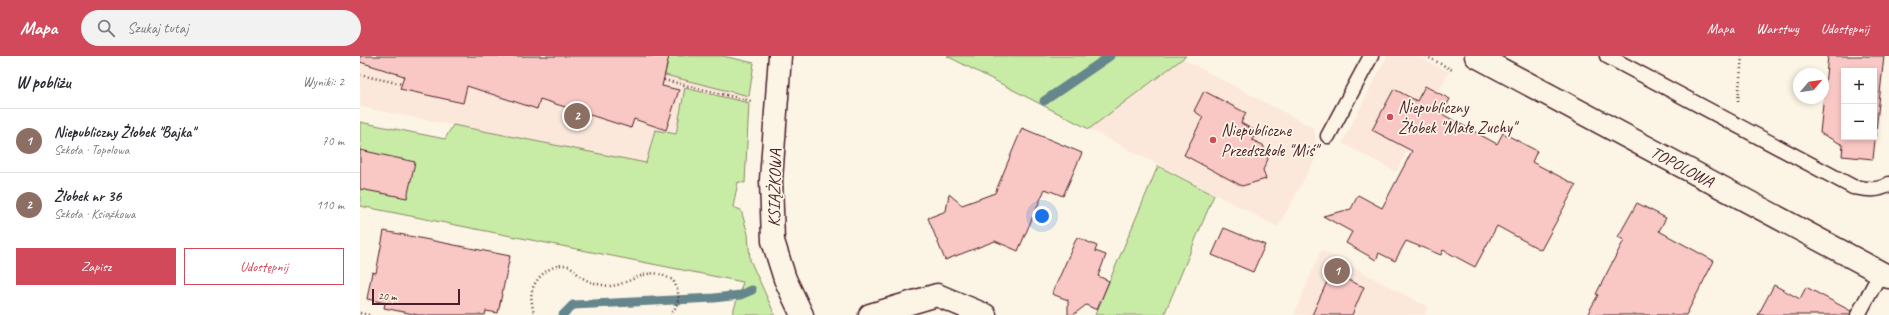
<!DOCTYPE html>
<html lang="pl">
<meta charset="utf-8">
<style>
body{margin:0;font-family:Caveat,sans-serif;background:#f2f2f3;color:#2b2b33}
.controls{position:absolute;right:12px;top:12px;display:grid;overflow:hidden;border-radius:0px;box-shadow:0 2px 6px #0003}
.controls button{width:36px;height:36px;display:grid;place-items:center;padding:0;border:0;border-bottom:1px solid #e1e1e2;background:#fff;color:#2b2b33;font:20px sans-serif}
.compass{position:absolute;left:1433px;top:12px;width:36px;height:36px;border-radius:50%;background:#fff;box-shadow:0 2px 6px #0003;rotate:61deg}
.scale{position:absolute;left:12px;bottom:10px;width:88px;box-sizing:border-box;padding-left:4px;border:2px solid #4a1f2b;border-top:0;font-size:11px;line-height:14px;white-space:nowrap;color:#4a1f2b;-webkit-text-stroke:3px #fcf5e5;paint-order:stroke}
.you{position:absolute;left:682px;top:160px;width:14px;height:14px;margin:-10px;border:3px solid #fff;border-radius:50%;background:#1a73e8;box-shadow:0 0 0 6px #1a73e833}
.badge{display:grid;place-items:center;width:26px;height:26px;border-radius:50%;background:#d1495b;color:#fff;font-size:13px;font-weight:700}
.pin{position:absolute;translate:-50% -50%;border:2px solid #fff;box-shadow:0 1px 4px #0006}
.list{margin:0;padding:0;list-style:none}
h2{display:flex;justify-content:space-between;align-items:center;height:52px;margin:0;padding:0 16px;font-size:17px}
h2 small{font-size:13px;font-weight:400;color:#7c7c81}
.list li{display:grid;grid-template-columns:26px 1fr auto;gap:12px;align-items:center;box-sizing:border-box;height:64px;padding:0 16px;border-top:1px solid #e1e1e2}
.list b{display:block;font-size:15px;white-space:nowrap}
.list p{margin:0;font-size:13px;white-space:nowrap;color:#7c7c81}
.list em{font-size:13px;font-style:normal;color:#7c7c81}
.actions{display:flex;gap:8px;padding:12px 16px}
.actions a{flex:1;padding:9px 0;border:1px solid #d1495b;border-radius:0px;text-align:center;font-size:14px;color:#d1495b}
.actions .main{background:#d1495b;color:#fff}
.icon{flex:none;width:22px;height:22px;fill:none;stroke:currentColor;stroke-width:2;stroke-linecap:round;stroke-linejoin:round}
.map{position:relative;flex:none;width:1529px;height:259px;overflow:hidden}
header{display:flex;align-items:center;gap:24px;box-sizing:border-box;height:56px;padding:0 20px;background:#d1495b;color:#fff}
header strong{font-size:19px}
nav{display:flex;gap:22px;margin-inline-start:auto;font-size:14px}
.search{width:280px;height:36px;background:#f2f2f3;display:flex;align-items:center;gap:10px;box-sizing:border-box;padding:0 14px;border-radius:22px;color:#7c7c81;font-size:15px}
main{display:flex}
aside{flex:1;background:#fff}
.map>svg:first-child{display:block}
.built{fill:#fbe8db}
.green{fill:#c8eca5;stroke:#898668}
.lines{fill:none;stroke-linecap:round;stroke-linejoin:round}
.stream{stroke:#66868d;stroke-width:9}
.building{fill:#f9c8c4;stroke:#4a1f2b;fill-rule:evenodd}
.service-casing{stroke:#4a1f2b;stroke-width:17}
.minor-casing{stroke:#4a1f2b;stroke-width:25}
.path{stroke:#4a1f2b;stroke-width:2.5;stroke-dasharray:1 3;stroke-linecap:butt}
.service{stroke:#fcf5e5;stroke-width:14}
.minor{stroke:#fcf5e5;stroke-width:22}
.poi-dot{fill:#d1495b;stroke:#fcf5e5;stroke-width:1.5}
.labels{text-anchor:middle;stroke-width:3.5;stroke-linejoin:round;paint-order:stroke}
.poi-label{font-size:17px;fill:#4a1f2b;stroke:#fcf5e5;text-anchor:start}
.street-label{font-size:17px;fill:#4a1f2b;stroke:#fcf5e5}
</style>
<header>
<strong>Mapa</strong>
<div class="search"><svg class="icon" aria-label="search" viewBox="0 0 24 24"><circle cx="10" cy="10" r="6"/><path d="M15 15l6 6"/></svg>Szukaj tutaj</div>
<nav><a>Mapa</a><a>Warstwy</a><a>Udostępnij</a></nav>
</header>
<main>
<aside>
<h2>W pobliżu<small>Wyniki: 2</small></h2>
<ul class="list">
<li><span class="badge" style="background:#8d6e63">1</span><div><b>Niepubliczny Żłobek &quot;Bajka&quot;</b><p>Szkoła · Topolowa</p></div><em>70 m</em></li>
<li><span class="badge" style="background:#8d6e63">2</span><div><b>Żłobek nr 36</b><p>Szkoła · Książkowa</p></div><em>110 m</em></li>
</ul>
<div class="actions"><a class="main">Zapisz</a><a>Udostępnij</a></div>
</aside>
<div class="map">
<svg width="1529" height="259" viewBox="0 0 1529 259">
<rect width="100%" height="100%" fill="#fcf5e5"/>
<filter id="ink" filterUnits="userSpaceOnUse"><feTurbulence type="fractalNoise" baseFrequency=".025" numOctaves="2"/><feDisplacementMap in="SourceGraphic" scale="8" xChannelSelector="R" yChannelSelector="G"/><feConvolveMatrix kernelMatrix="1 2 1 2 8 2 1 2 1" color-interpolation-filters="sRGB"/></filter>
<g filter="url(#ink)">
<g class="built">
<polygon points="0,0 363,0 394,7 389,40 385,127 0,51"/>
<polygon points="1027,0 1057,0 1089,16 1036,116 982,87"/>
<polygon points="823,3 954,72 958,98 918,171 729,73"/>
<polygon points="961,194 1068,251 1065,259 934,259"/>
</g>
<g class="green">
<polygon points="308,0 363,0 394,7 389,40 305,19"/>
<polygon points="587,0 826,0 729,73"/>
<polygon points="325,32 389,47 385,127 378,126 373,151 381,154 388,178 390,204 415,259 372,259 383,226 0,150 0,66 85,83 93,69 286,107 295,74 316,78"/>
<polygon points="798,110 854,139 804,259 735,259"/>
</g>
<g class="lines">
<g class="stream">
<polyline points="684,45 750,0"/>
<polyline points="203,259 213,249 354,242 380,239 392,234"/>
</g>
</g>
<g class="building">
<polygon points="0,0 309,0 302,30 319,34 306,74 274,63 271,72 180,43 177,53 107,30 103,47 40,33 44,20 0,6"/>
<path d="M 1468,0 L 1524,0 L 1513,103 L 1482,100 L 1483,89 L 1460,77 ZM 1484,15 L 1514,15 L 1514,81 L 1484,81 Z"/>
<polygon points="1065,30 1090,43 1082,58 1137,88 1143,77 1177,95 1172,106 1216,129 1181,194 1137,170 1115,211 1083,194 1081,199 1046,185 1035,205 1019,197 1016,204 986,187 992,176 963,160 991,153 998,139 1022,152 1052,95 1012,74 1034,33 1057,45"/>
<polygon points="844,35 886,57 881,67 897,76 892,84 903,89 908,103 903,114 906,123 882,130 824,99 843,61 834,55"/>
<polygon points="662,72 722,97 703,140 685,133 658,195 635,185 585,204 568,162 586,155 589,138 602,149 635,137"/>
<polygon points="0,94 55,106 47,142 0,133"/>
<polygon points="1277,147 1306,162 1299,175 1354,205 1326,259 1227,259 1238,239 1236,238 1264,184 1258,181"/>
<polygon points="864,172 905,189 893,216 852,199"/>
<polygon points="24,175 150,200 138,257 126,255 125,259 58,259 24,252 25,247 7,243 12,216 16,217"/>
<polygon points="717,181 737,190 735,195 746,199 738,220 749,225 737,254 726,249 713,259 708,259 708,244 692,238"/>
<polygon points="971,217 1004,231 992,259 952,259"/>
<polygon points="1414,229 1440,243 1446,231 1491,255 1490,259 1398,259"/>
</g>
<g class="lines">
<g class="service-casing">
<g id="service">
<path d="M 1247,0 L 1493,131 C 1505,133 1518,136 1529,128"/>
<polyline points="968,80 1011,0"/>
<polyline points="1498,259 1521,216"/>
</g>
</g>
<g class="minor-casing">
<g id="minor">
<polyline points="420,0 411,124 413,185 425,223 442,259"/>
<path id="s1" d="M 1116,0 L 1529,221"/>
<polyline points="510,259 577,239 625,259"/>
</g>
</g>
<g class="path">
<polyline points="1066,0 1094,15"/>
<polyline points="0,19 42,28"/>
<polyline points="304,24 391,45"/>
<polyline points="1378,45 1382,0"/>
<polyline points="0,257 9,259"/>
<path d="M 174,259 C 173,252 170,242 172,235 C 175,221 194,205 209,210 C 213,212 216,217 220,220 C 227,226 240,229 249,230 C 266,230 282,214 299,218 C 303,219 308,222 313,224 C 321,240 320,244 311,259"/>
</g>
<use href="#service" class="service"/>
<use href="#minor" class="minor"/>
</g>
</g>
<g class="poi-dot">
<circle cx="1030" cy="61" r="4"/>
<circle cx="853" cy="84" r="4"/>
</g>
<g class="labels">
<g class="poi-label">
<text x="1038" y="57">Niepubliczny<tspan x="1038" dy="20">Żłobek "Małe Zuchy"</tspan></text>
<text x="861" y="80">Niepubliczne<tspan x="861" dy="20">Przedszkole "Miś"</tspan></text>
</g>
<g class="street-label">
<text dy="6" stroke="none"><textPath href="#s1" startOffset="234">TOPOLOWA</textPath></text>
<text transform="translate(414 132) rotate(-89)" y="6">KSIĄŻKOWA</text>
</g>
</g>
</svg>
<div class="controls">
<button>+</button>
<button>−</button>
</div>
<svg class="compass" viewBox="-18 -18 36 36"><path d="M0-13l5 13h-10z" fill="#e53935"/><path d="M0 13l5-13h-10z" fill="#7c7c81"/></svg>
<div class="scale">20 m</div>
<div class="you"></div>
<div class="pin badge" style="left:977px;top:215px;background:#8d6e63">1</div>
<div class="pin badge" style="left:217px;top:60px;background:#8d6e63">2</div>
</div>
</main>
